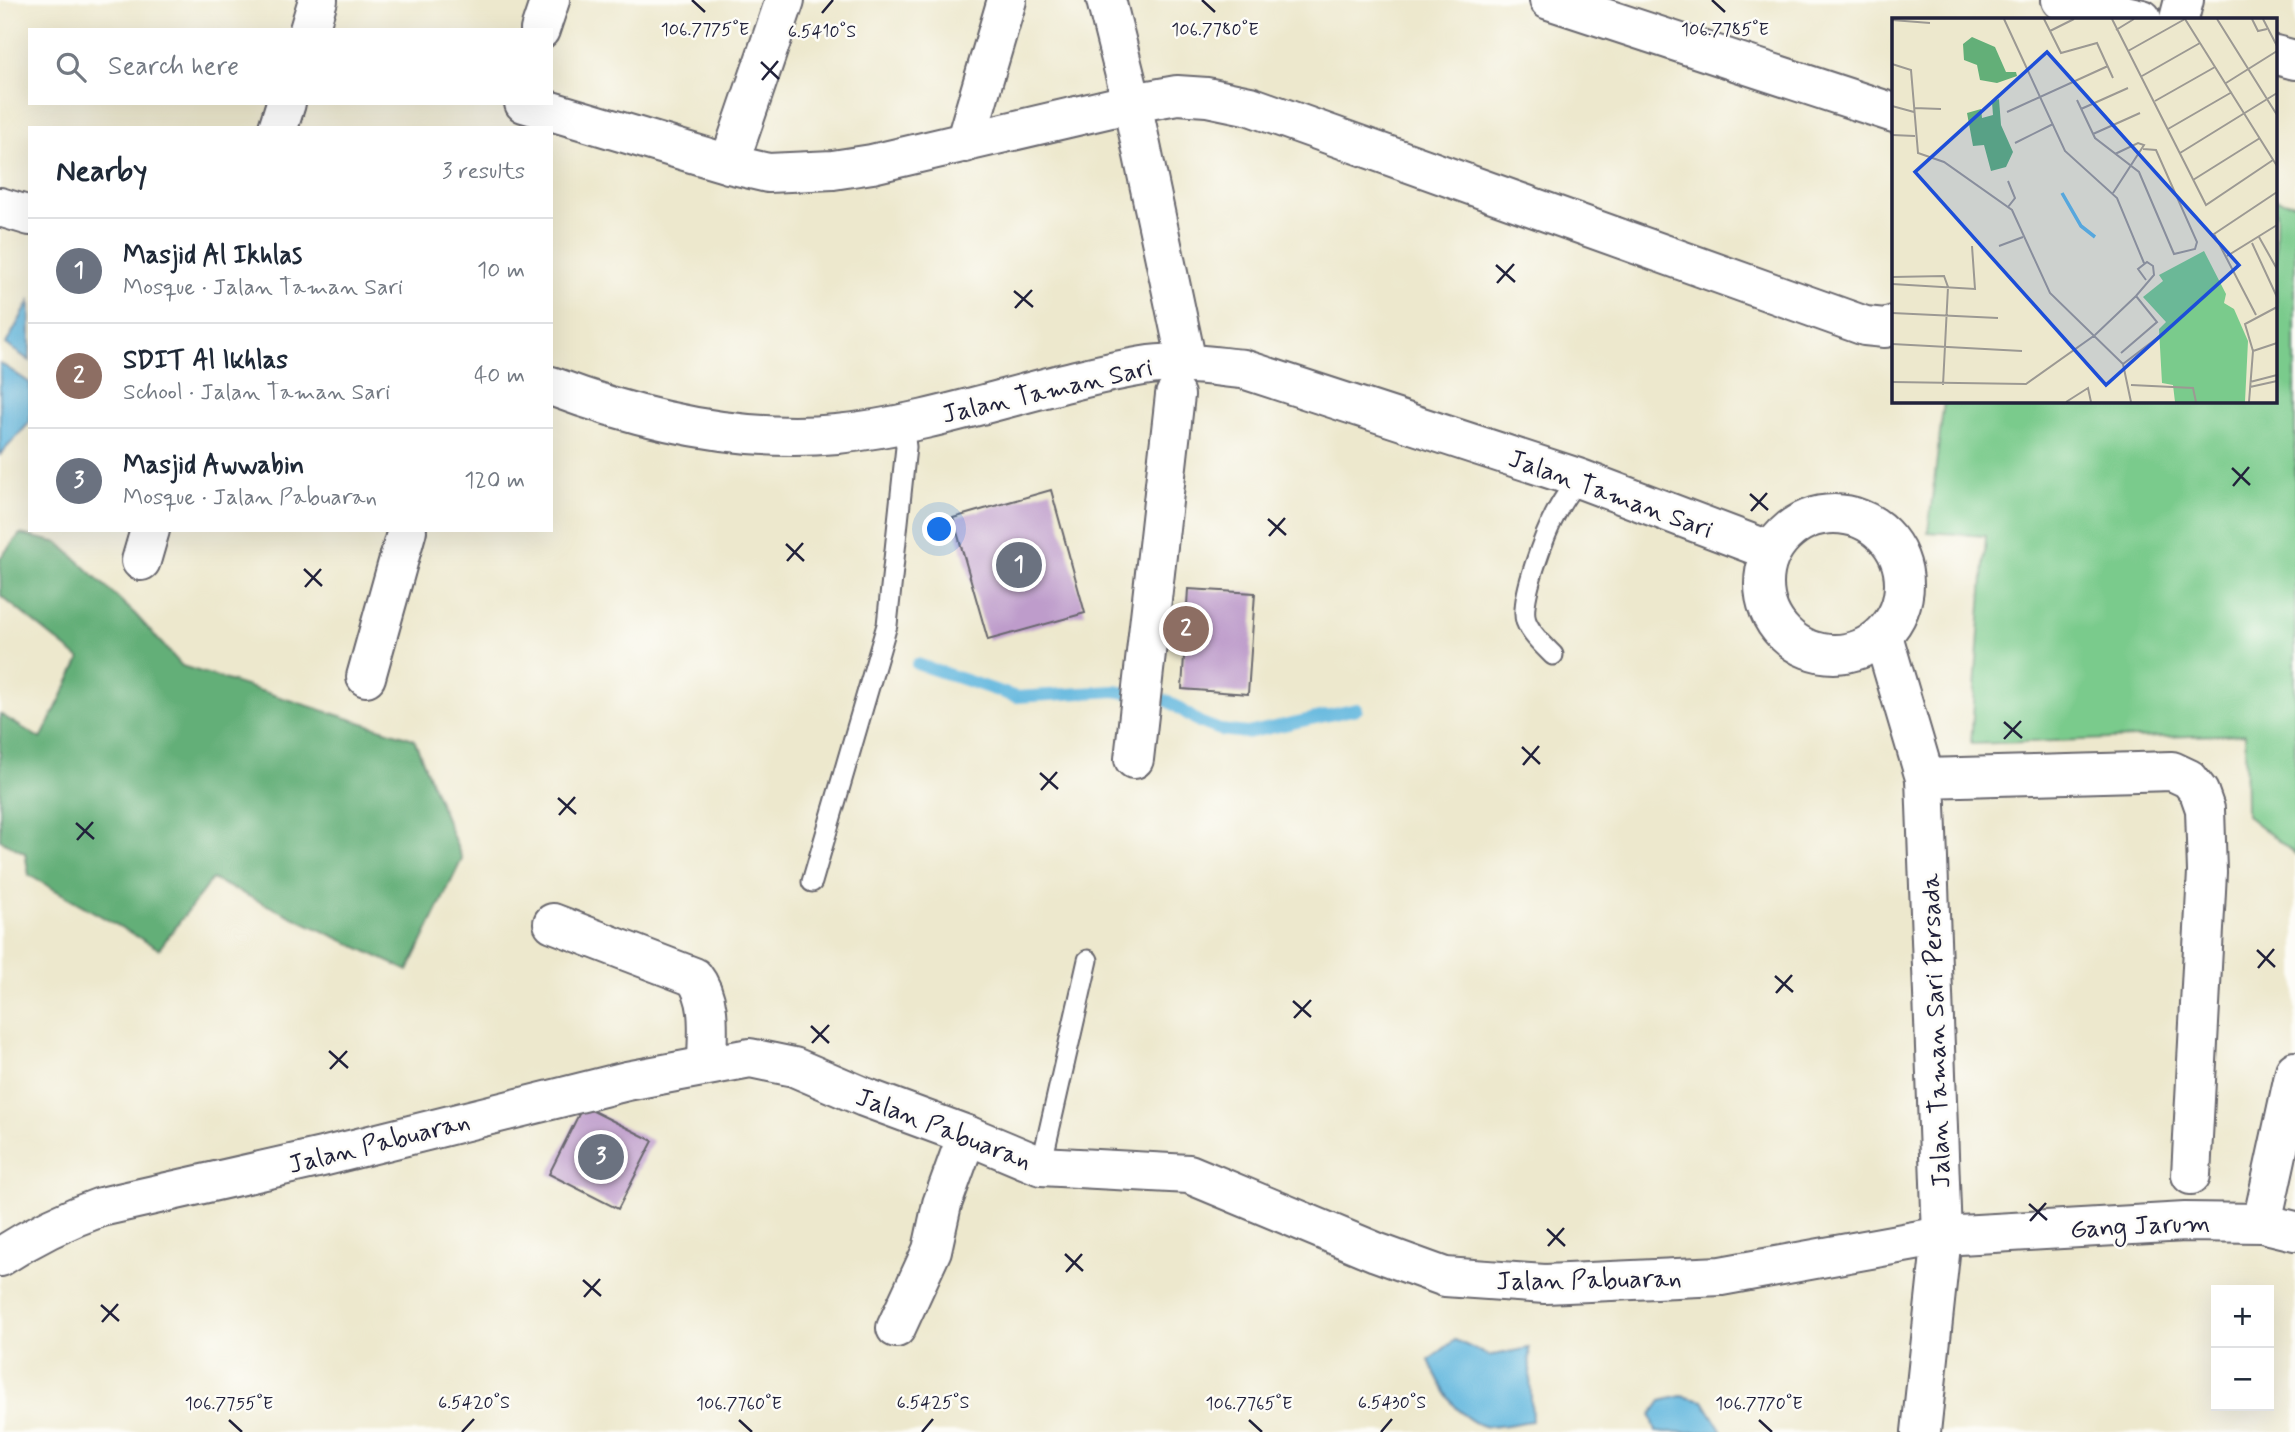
<!DOCTYPE html>
<meta charset="utf-8">
<style>
body{margin:0;font-family:Mynerve,sans-serif;background:#f6f6f7;color:#1f2937}
.controls{position:absolute;right:21px;bottom:21px;display:grid;overflow:hidden;border-radius:0px;box-shadow:0 7px 28px #0002}
.controls button{width:63px;height:63px;display:grid;place-items:center;padding:0;border:0;border-bottom:2px solid #e0e1e3;background:#fff;color:#1f2937;font:35px sans-serif}
.you{position:absolute;left:940px;top:530px;width:24px;height:24px;margin:-18px;border:5px solid #fff;border-radius:50%;background:#1a73e8;box-shadow:0 0 0 10px #1a73e833}
.badge{display:grid;place-items:center;width:46px;height:46px;border-radius:50%;background:#db2777;color:#fff;font-size:23px;font-weight:700}
.pin{position:absolute;translate:-50% -50%;border:4px solid #fff;box-shadow:0 2px 7px #0006}
.list{margin:0;padding:0;list-style:none}
h2{display:flex;justify-content:space-between;align-items:center;height:91px;margin:0;padding:0 28px;font-size:30px}
h2 small{font-size:23px;font-weight:400;color:#747a83}
.list li{display:grid;grid-template-columns:46px 1fr auto;gap:21px;align-items:center;box-sizing:border-box;height:105px;padding:0 28px;border-top:2px solid #e0e1e3}
.list b{display:block;font-size:26px;white-space:nowrap}
.list p{margin:0;font-size:23px;white-space:nowrap;color:#747a83}
.list em{font-size:23px;font-style:normal;color:#747a83}
.icon{flex:none;width:38px;height:38px;fill:none;stroke:currentColor;stroke-width:2;stroke-linecap:round;stroke-linejoin:round}
.map{position:relative;flex:none;width:2295px;height:1432px;overflow:hidden}
.search{position:absolute;background:#fff;box-shadow:0 7px 28px #0002;left:28px;top:28px;width:525px;height:77px;display:flex;align-items:center;gap:18px;box-sizing:border-box;padding:0 24px;border-radius:0px;color:#747a83;font-size:26px}
.panel{position:absolute;background:#fff;box-shadow:0 7px 28px #0002;left:28px;top:126px;width:525px;height:406px;border-radius:0px}
.map>svg:first-child{display:block}
.green{fill:#7acb8c;stroke:#4e7664;stroke-width:2}
.forest{fill:#63af78;stroke:#42685a;stroke-width:2}
.water{fill:#62b7de;stroke:#426c8c;stroke-width:2}
.lines{fill:none;stroke-linecap:round;stroke-linejoin:round}
.stream{stroke:#62b7de;stroke-width:12}
.building{fill:#be9ccb}
.lane-casing{stroke:#69676e;stroke-width:23}
.street-casing{stroke:#69676e;stroke-width:42}
.lane{stroke:#fff;stroke-width:19}
.street{stroke:#fff;stroke-width:38}
.ticks{fill:none;stroke:#22223b;stroke-width:2.5}
.labels{text-anchor:middle;stroke-width:5;stroke-linejoin:round;paint-order:stroke}
.street-label{font-size:26px;fill:#22223b;stroke:#fdfcf7}
.inset-river{fill:none;stroke:#62b7de;stroke-width:3.5}
.inset-road{fill:none;stroke:#9c9993;stroke-width:2}
.view{fill:#1d4ed8;fill-opacity:0.15;stroke:#1d4ed8;stroke-width:3.5}
.inset-edge{fill:none;stroke:#22223b;stroke-width:3.5}
.ticks-label{font-size:18px;text-anchor:middle;fill:#22223b;stroke:#fdfcf7;stroke-width:5;stroke-linejoin:round;paint-order:stroke}
</style>
<div class="map">
<svg width="2295" height="1432" viewBox="0 0 2295 1432">
<rect width="100%" height="100%" fill="#fdfcf7"/>
<filter id="ink" filterUnits="userSpaceOnUse"><feTurbulence type="fractalNoise" baseFrequency=".0143" numOctaves="2"/><feDisplacementMap in="SourceGraphic" scale="14" xChannelSelector="R" yChannelSelector="G"/><feConvolveMatrix kernelMatrix="1 2 1 2 8 2 1 2 1" color-interpolation-filters="sRGB"/></filter>
<filter id="wash" filterUnits="userSpaceOnUse"><feTurbulence type="fractalNoise" baseFrequency=".00686" numOctaves="4" result="noise"/><feDisplacementMap in="SourceGraphic" scale="28" xChannelSelector="R" yChannelSelector="G"/><feGaussianBlur stdDeviation="1.57" result="paint"/><feColorMatrix in="noise" values="0 0 0 0 0 0 0 0 0 0 0 0 0 0 0 0 0 1.4 0 .05"/><feComposite in="paint" operator="in"/></filter>
<g filter="url(#wash)">
<rect width="100%" height="100%" fill="#ede8cd"/>
<polygon class="green" points="2276,199 2295,204 2295,854 2246,815 2245,734 1971,744 1986,536 1928,532 1944,401 2276,401"/>
<polygon class="forest" points="20,534 59,543 135,614 182,666 414,739 462,859 408,971 212,879 159,949 29,875 25,853 0,840 0,714 41,739 80,659 1,596 0,558"/>
<g class="water">
<polygon points="30,301 30,361 6,344"/>
<polygon points="0,363 30,383 30,422 0,455"/>
<path d="M 1455,1340 L 1489,1356 L 1529,1348 L 1532,1421 C 1521,1422 1493,1429 1483,1426 C 1454,1416 1440,1385 1429,1360 Z"/>
<polygon points="1681,1396 1703,1401 1722,1432 1656,1432 1651,1415 1661,1401"/>
</g>
<g class="lines">
<polyline class="stream" points="917,664 1016,697 1115,691 1168,701 1199,722 1220,730 1247,733 1357,709"/>
</g>
<g id="blocks">
<g class="building">
<polygon points="1051,490 1085,613 988,640 953,518"/>
<polygon points="1188,589 1255,593 1248,694 1182,689"/>
<polygon points="583,1106 653,1141 618,1209 549,1174"/>
</g>
</g>
</g>
<g filter="url(#ink)">
<use href="#blocks" fill-opacity="0" stroke="#69676e" stroke-width="2"/>
<g class="lines">
<g class="lane-casing">
<g id="lane">
<path d="M 1553,655 C 1543,645 1531,634 1526,621 C 1519,600 1546,531 1557,511 C 1563,499 1571,489 1578,478"/>
<polyline points="812,882 887,625 906,447 903,423"/>
<polyline points="1041,1166 1088,960"/>
</g>
</g>
<g class="street-casing">
<g id="street">
<polyline points="1106,0 1132,103 1187,363"/>
<polyline points="1549,0 1894,113"/>
<polyline points="2061,0 2142,19"/>
<polyline points="2179,19 2184,0"/>
<polyline points="309,30 318,0"/>
<polyline points="540,30 550,0"/>
<polyline points="2276,55 2295,60"/>
<polyline points="524,103 729,164 768,173 833,170 872,164 1132,103 1177,95 1207,97 1250,106 1865,326 1885,328 1894,325"/>
<polyline points="278,128 286,103"/>
<polyline points="965,143 1007,0"/>
<polyline points="729,164 785,0"/>
<polyline points="0,207 30,216"/>
<path d="M 551,386 C 641,420 741,443 837,434 C 939,424 1041,383 1143,366 C 1176,360 1210,366 1243,369 L 1578,478 L 1771,551"/>
<circle cx="1834" cy="584" r="70"/>
<polyline points="141,561 150,530"/>
<polyline points="1883,636 1925,778 1942,1236 1921,1432"/>
<polyline points="366,677 407,530"/>
<polyline points="1134,759 1175,395"/>
<polyline points="1925,778 2172,771 2189,779 2199,792 2205,809 2207,872 2191,1175"/>
<path d="M 553,923 L 694,977 C 713,1001 707,1036 707,1065"/>
<polyline points="2262,1223 2295,1071"/>
<path d="M 0,1257 C 32,1236 64,1220 101,1207 L 322,1157 L 627,1081 L 750,1058 L 794,1067 L 864,1097 L 967,1135 L 1041,1166 L 1189,1174 L 1376,1252 L 1445,1277 L 1545,1284 L 1721,1276 L 1942,1236 L 2185,1222 L 2262,1223 L 2295,1231"/>
<polyline points="896,1328 932,1250 942,1204 967,1135"/>
</g>
</g>
<use href="#lane" class="lane"/>
<use href="#street" class="street"/>
</g>
</g>
<path class="ticks" d="M 692,0 L 705,12M 1202,0 L 1215,12M 1712,0 L 1725,12M 822,13 L 833,0M 761,62 L 779,79M 762,80 L 778,61M 1496,265 L 1515,282M 1497,283 L 1514,264M 1014,291 L 1033,307M 1015,308 L 1032,290M 2232,468 L 2250,485M 2233,486 L 2249,467M 1750,494 L 1768,510M 1751,511 L 1767,493M 1268,519 L 1286,535M 1269,536 L 1285,518M 786,544 L 804,561M 787,561 L 803,543M 304,569 L 322,586M 305,587 L 321,569M 2004,722 L 2022,738M 2004,739 L 2021,721M 1522,747 L 1540,764M 1523,765 L 1539,746M 1040,773 L 1058,789M 1041,790 L 1057,772M 558,798 L 576,814M 559,815 L 575,797M 76,823 L 94,839M 77,840 L 93,822M 2257,950 L 2275,967M 2258,968 L 2274,949M 1775,976 L 1793,992M 1776,993 L 1792,975M 1293,1001 L 1311,1017M 1294,1018 L 1311,1000M 811,1026 L 829,1043M 812,1043 L 829,1025M 329,1051 L 348,1068M 330,1069 L 347,1051M 2029,1204 L 2047,1220M 2030,1221 L 2046,1203M 1547,1229 L 1565,1246M 1548,1246 L 1564,1228M 1065,1254 L 1083,1271M 1066,1272 L 1082,1254M 583,1280 L 601,1296M 584,1297 L 600,1279M 101,1305 L 119,1321M 102,1322 L 118,1304M 229,1420 L 242,1432M 739,1420 L 752,1432M 1249,1420 L 1262,1432M 1759,1420 L 1772,1432M 462,1432 L 474,1419M 922,1432 L 933,1419M 1381,1432 L 1392,1419"/>
<g class="labels">
<g class="street-label">
<text transform="translate(1047 390) rotate(-13)" y="9">Jalan Taman Sari</text>
<text transform="translate(1611 493) rotate(20)" y="9">Jalan Taman Sari</text>
<text transform="translate(1935 1031) rotate(-92)" y="9">Jalan Taman Sari Persada</text>
<text transform="translate(944 1128) rotate(21)" y="9">Jalan Pabuaran</text>
<text transform="translate(379 1142) rotate(-14)" y="9">Jalan Pabuaran</text>
<text transform="translate(2140 1225) rotate(-3)" y="9">Gang Jarum</text>
<text transform="translate(1589 1279) rotate(-1)" y="9">Jalan Pabuaran</text>
</g>
</g>
<g transform="translate(1892 18)">
<rect width="385" height="385" fill="#ede8cd"/>
<path d="M 312,233 L 334,276 L 332,285 L 342,291 L 356,323 L 353,384 L 283,384 L 281,367 L 270,365 L 267,311 L 274,304 L 251,279 L 271,263 L 267,257 Z" fill="#7acb8c"/>
<path d="M 80,19 L 103,29 L 114,54 L 124,54 L 125,58 L 105,65 L 88,62 L 85,47 L 72,42 L 71,26 ZM 107,81 L 109,107 L 121,134 L 114,149 L 99,153 L 92,127 L 81,128 L 75,95 L 89,91 L 90,100 L 101,97 L 100,84 Z" fill="#63af78"/>
<path class="inset-river" d="M 170,175 L 189,208 L 203,219"/>
<path class="inset-road" d="M 112,1 L 173,133 L 225,180 L 252,245M 152,1 L 169,35 L 205,25 L 221,60M 220,1 L 314,187 L 381,142M 293,1 L 385,148M 325,1 L 385,97M 360,1 L 366,13 L 375,11M 371,1 L 385,28M 0,2 L 38,5M 224,12 L 242,1M 158,13 L 182,1M 236,33 L 293,1M 0,46 L 19,52 L 26,135 L 52,144 L 120,192 L 158,275 L 231,346 L 239,384M 250,58 L 308,25M 334,65 L 385,33M 185,82 L 203,120 L 247,154 L 282,236 L 303,231 L 305,224 L 264,132 L 251,131M 263,83 L 323,49M 0,88 L 22,94M 22,90 L 49,91M 189,91 L 236,70M 115,94 L 216,48M 276,111 L 340,74M 201,116 L 248,95M 0,117 L 23,118M 123,125 L 161,106M 288,135 L 385,75M 301,162 L 368,120M 221,175 L 252,127 L 246,125 L 223,136M 116,189 L 123,180 L 116,163M 367,219 L 385,251M 360,225 L 385,279M 107,228 L 131,219M 335,238 L 385,207M 0,259 L 52,258 L 56,269 L 51,367M 0,266 L 83,271 L 80,228M 0,295 L 106,300M 364,297 L 322,216 L 385,174M 0,326 L 130,333M 361,333 L 385,325M 229,335 L 265,304 L 244,278M 231,346 L 282,307M 0,364 L 134,366 L 203,317 L 244,278 L 262,257 L 261,248 L 255,244 L 246,251 L 254,262M 358,364 L 385,357M 239,367 L 301,370 L 304,384M 358,369 L 385,363M 174,384 L 196,370 L 199,384M 357,384 L 361,333 L 353,306 L 385,289"/>
<path class="view" d="M 155,34 L 347,247 L 214,367 L 23,154 Z"/>
<rect width="385" height="385" class="inset-edge"/>
</g>
<g class="ticks-label">
<text x="705" y="35">106.7775°E</text>
<text x="1215" y="35">106.7780°E</text>
<text x="1725" y="35">106.7785°E</text>
<text x="822" y="37">6.5410°S</text>
<text x="474" y="1408">6.5420°S</text>
<text x="933" y="1408">6.5425°S</text>
<text x="1392" y="1408">6.5430°S</text>
<text x="229" y="1409">106.7755°E</text>
<text x="739" y="1409">106.7760°E</text>
<text x="1249" y="1409">106.7765°E</text>
<text x="1759" y="1409">106.7770°E</text>
</g>
</svg>
<div class="controls">
<button>+</button>
<button>−</button>
</div>
<div class="you"></div>
<div class="pin badge" style="left:1019px;top:565px;background:#6b7280">1</div>
<div class="pin badge" style="left:1186px;top:629px;background:#8d6e63">2</div>
<div class="pin badge" style="left:601px;top:1157px;background:#6b7280">3</div>
<div class="search"><svg class="icon" aria-label="search" viewBox="0 0 24 24"><circle cx="10" cy="10" r="6"/><path d="M15 15l6 6"/></svg>Search here</div>
<section class="panel">
<h2>Nearby<small>3 results</small></h2>
<ul class="list">
<li><span class="badge" style="background:#6b7280">1</span><div><b>Masjid Al Ikhlas</b><p>Mosque · Jalan Taman Sari</p></div><em>10 m</em></li>
<li><span class="badge" style="background:#8d6e63">2</span><div><b>SDIT Al Ikhlas</b><p>School · Jalan Taman Sari</p></div><em>40 m</em></li>
<li><span class="badge" style="background:#6b7280">3</span><div><b>Masjid Awwabin</b><p>Mosque · Jalan Pabuaran</p></div><em>120 m</em></li>
</ul>
</section>
</div>
